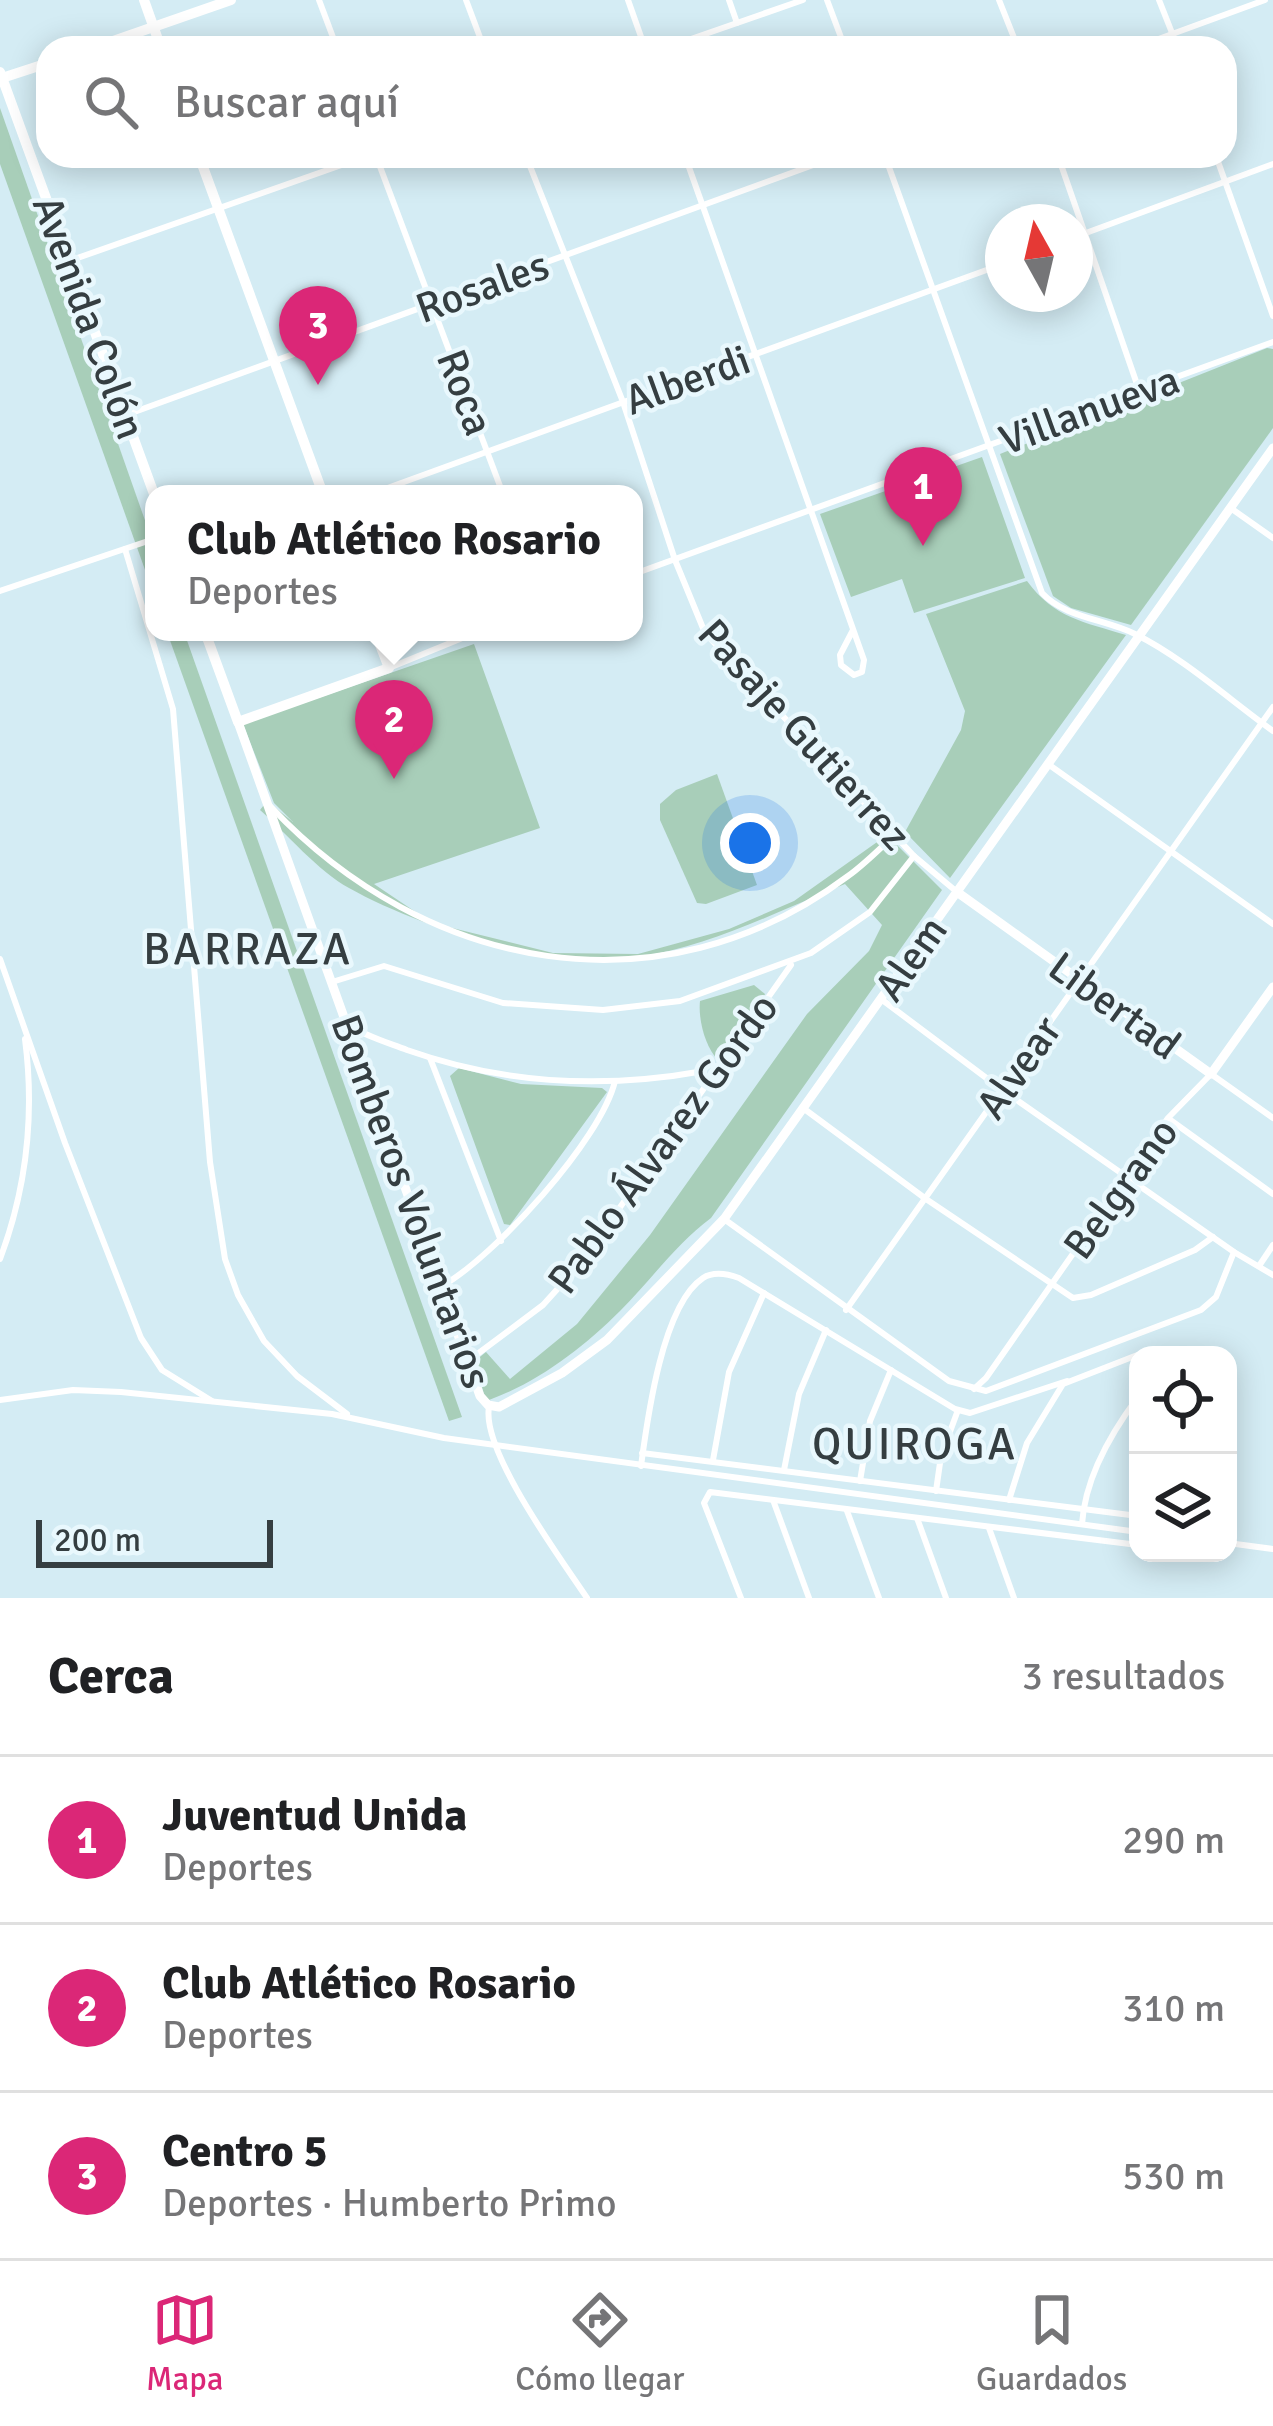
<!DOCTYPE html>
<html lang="es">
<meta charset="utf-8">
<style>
body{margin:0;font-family:Signika,sans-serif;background:#f2f2f2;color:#202124}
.controls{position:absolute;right:36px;bottom:36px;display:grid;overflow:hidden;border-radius:24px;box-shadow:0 6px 30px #0003}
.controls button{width:108px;height:108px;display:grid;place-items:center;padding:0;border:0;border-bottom:3px solid #e0e0e0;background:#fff;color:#202124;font:60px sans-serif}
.compass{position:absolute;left:985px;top:204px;width:108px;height:108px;border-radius:50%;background:#fff;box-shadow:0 6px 30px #0003;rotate:352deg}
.scale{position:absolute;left:36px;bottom:30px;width:237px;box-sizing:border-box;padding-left:12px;border:6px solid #353e41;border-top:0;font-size:33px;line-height:42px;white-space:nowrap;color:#353e41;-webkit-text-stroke:9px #e9f8fd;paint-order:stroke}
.you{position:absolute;left:750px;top:843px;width:42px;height:42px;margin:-30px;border:9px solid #fff;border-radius:50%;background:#1a73e8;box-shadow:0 0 0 18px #1a73e833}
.badge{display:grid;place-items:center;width:78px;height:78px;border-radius:50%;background:#db2777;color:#fff;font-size:39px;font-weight:700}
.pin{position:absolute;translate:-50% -99px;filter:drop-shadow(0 3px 6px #0008)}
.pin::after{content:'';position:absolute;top:63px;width:42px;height:36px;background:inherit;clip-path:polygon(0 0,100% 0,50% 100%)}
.popup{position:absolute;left:145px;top:485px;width:498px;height:156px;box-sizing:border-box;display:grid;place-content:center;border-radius:24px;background:#fff;filter:drop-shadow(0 3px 9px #0005);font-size:39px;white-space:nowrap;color:#757577}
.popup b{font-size:45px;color:#202124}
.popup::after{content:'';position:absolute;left:50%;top:100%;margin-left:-24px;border:24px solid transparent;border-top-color:#fff}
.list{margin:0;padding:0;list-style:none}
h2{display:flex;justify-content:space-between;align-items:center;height:156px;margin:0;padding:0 48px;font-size:51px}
h2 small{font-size:39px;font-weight:400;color:#757577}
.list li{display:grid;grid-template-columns:78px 1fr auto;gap:36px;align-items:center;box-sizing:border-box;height:168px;padding:0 48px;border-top:3px solid #e0e0e0}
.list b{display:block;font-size:45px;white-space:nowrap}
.list p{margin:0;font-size:39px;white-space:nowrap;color:#757577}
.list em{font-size:39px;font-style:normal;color:#757577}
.icon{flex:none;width:66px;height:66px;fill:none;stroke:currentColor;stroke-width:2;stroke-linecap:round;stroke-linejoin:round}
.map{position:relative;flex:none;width:1273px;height:1598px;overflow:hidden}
.search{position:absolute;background:#fff;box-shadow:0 6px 30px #0003;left:36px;right:36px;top:36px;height:132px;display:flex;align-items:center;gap:30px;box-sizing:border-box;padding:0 42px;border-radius:36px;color:#757577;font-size:45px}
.sheet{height:660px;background:#fff}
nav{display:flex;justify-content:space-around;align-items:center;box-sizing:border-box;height:168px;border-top:3px solid #e0e0e0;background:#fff;font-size:33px;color:#757577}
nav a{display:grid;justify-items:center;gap:6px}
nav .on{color:#db2777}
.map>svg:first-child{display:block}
.green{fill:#a8ceb9}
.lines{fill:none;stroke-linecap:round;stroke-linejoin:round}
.street{stroke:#fff;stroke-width:6}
.secondary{stroke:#fff;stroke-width:9}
.primary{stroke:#fff;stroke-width:10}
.labels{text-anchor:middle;stroke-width:9;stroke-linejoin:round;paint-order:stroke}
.street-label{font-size:42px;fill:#353e41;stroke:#e9f8fd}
.neighbourhood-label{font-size:45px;letter-spacing:3px;fill:#353e41;stroke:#e9f8fd}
</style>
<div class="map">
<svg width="1273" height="1598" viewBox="0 0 1273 1598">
<rect width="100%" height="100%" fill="#d4ecf4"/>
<g class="green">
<polygon points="0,108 154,546 154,595 0,164"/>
<polygon points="1267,348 1273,349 1273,428 1131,625 1071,608 1053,596 1000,454"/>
<polygon points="982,457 1025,578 914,613 902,579 851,597 820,514"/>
<path d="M 1027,581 C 1054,618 1084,622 1126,635 L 950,878 L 905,832 L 961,730 L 965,711 L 926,614 Z"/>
<polygon points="167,632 184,632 462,1417 449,1421"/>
<path d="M 474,644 L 540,828 L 374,884 L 432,923 L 553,953 L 638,954 L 729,929 L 794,901 L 887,835 L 942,890 L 711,1218 C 676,1244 651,1280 620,1311 C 584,1347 537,1383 489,1400 L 485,1398 L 475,1361 L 486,1352 L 510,1379 L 577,1324 L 650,1235 L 807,1014 L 869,951 L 882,925 L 845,884 C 778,911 711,946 639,957 C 555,970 422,929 349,888 C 319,872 286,833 260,810 L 267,801 L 293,822 L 274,803 L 243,724 Z"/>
<polygon points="717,774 757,885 706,904 697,903 660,820 660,804 676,790"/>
<path d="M 754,985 L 765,994 L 758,1009 L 718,1060 C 705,1047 698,1019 700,1001 Z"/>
<polygon points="459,1068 521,1084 602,1088 607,1092 510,1225 504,1224 450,1076"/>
</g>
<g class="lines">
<g class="street">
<polyline points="319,0 337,48"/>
<polyline points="466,0 484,48"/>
<polyline points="628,0 645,48"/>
<polyline points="729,0 737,23"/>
<polyline points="827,0 845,48"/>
<polyline points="999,0 1018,48"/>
<polyline points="1159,0 1178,48"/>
<polyline points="665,48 803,0"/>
<polyline points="1134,48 1265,0"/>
<polyline points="376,156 503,494"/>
<polyline points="526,156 623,402 675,560 705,633 914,856 957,892"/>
<polyline points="685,156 864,660 862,672 854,675 841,665 840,655 853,630"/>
<path d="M 885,156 L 1042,593 C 1065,618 1105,619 1135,634 C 1182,657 1230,700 1273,731"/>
<polyline points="1058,156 1139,390"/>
<polyline points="1216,156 1273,316"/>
<polyline points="1075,237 1273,164"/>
<polyline points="69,261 367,156"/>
<polyline points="126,415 838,156"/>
<polyline points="371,494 1003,264"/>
<polyline points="1232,509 1273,538"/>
<polyline points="125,549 173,709 210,1162 225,1259 238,1295 264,1341 297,1376 347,1414"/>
<polyline points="634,574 1273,342"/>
<polyline points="0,591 154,539"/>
<polyline points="389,668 477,632"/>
<polyline points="1048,764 1273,924"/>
<path d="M 271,807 C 426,971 660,1017 848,876 C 865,864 880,848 896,834"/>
<polyline points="0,959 65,1143 141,1338 162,1370 212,1401"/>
<polyline points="332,982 384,966 503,1003 603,1010 680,1001 811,953 870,912 914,856"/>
<polyline points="881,999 1001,1089 1234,1252 1273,1275"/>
<path d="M 347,1024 C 365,1036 386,1042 407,1050 C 503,1084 604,1089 704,1071"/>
<polyline points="430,1058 501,1241"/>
<polyline points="803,1108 926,1199 1073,1298 1091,1295 1195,1250 1213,1237"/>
<polyline points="1169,1119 1273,1194"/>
<polyline points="724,1219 949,1381 986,1391 1201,1310 1216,1297 1234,1252"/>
<path d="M 0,1259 C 27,1187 35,1116 25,1039"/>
<polyline points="1259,1266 1273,1245"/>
<path d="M 442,1286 C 495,1256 601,1140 615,1081"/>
<polyline points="846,1310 1273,707"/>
<polyline points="468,1361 543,1305 580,1264 791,965"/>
<polyline points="974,1389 986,1378 1168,1118 1211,1074 1273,1118"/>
<polyline points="0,1400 73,1390 121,1392 332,1414 444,1438 1138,1532"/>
<path d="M 489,1407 C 481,1451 561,1559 587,1598"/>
<polyline points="642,1453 1138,1516"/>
<polyline points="713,1460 729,1372 764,1293"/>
<path d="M 641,1466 C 647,1421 662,1305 703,1278 C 714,1271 728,1274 739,1278 L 955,1409 L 970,1413 L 1067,1381"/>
<polyline points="784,1470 799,1394 826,1330"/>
<polyline points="860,1481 870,1421 891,1370"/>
<polyline points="936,1491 941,1456 958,1410"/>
<polyline points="773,1500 809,1598"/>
<polyline points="1009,1500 1027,1443 1063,1384 1140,1354 1155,1355"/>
<polyline points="847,1511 879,1598"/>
<polyline points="917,1518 946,1598"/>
<path d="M 1082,1524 C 1085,1478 1111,1433 1138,1397"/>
<polyline points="989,1528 1014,1598"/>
<polyline points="1228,1543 1273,1549"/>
<polyline points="741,1598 704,1503 710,1492 1138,1545"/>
</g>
<g class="secondary">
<polyline points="238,722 480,1396 488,1405 499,1407 562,1373 607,1340 724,1219 1273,448"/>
<polyline points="957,892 1211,1074 1273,987"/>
</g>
<g class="primary">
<polyline points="144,0 161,48"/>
<polyline points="93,48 231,0"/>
<polyline points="0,72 154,494"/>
<polyline points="2,78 48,63"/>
<polyline points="199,156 323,494"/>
<polyline points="205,632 238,722 389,668 375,632"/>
</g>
</g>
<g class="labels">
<g class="street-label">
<text transform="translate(482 286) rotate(-20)" y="15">Rosales</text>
<text transform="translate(90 317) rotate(70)" y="15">Avenida Colón</text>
<text transform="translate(687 379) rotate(-20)" y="15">Alberdi</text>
<text transform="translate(466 392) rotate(69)" y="15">Roca</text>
<text transform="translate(1089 409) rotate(-20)" y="15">Villanueva</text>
<text transform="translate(805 734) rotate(48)" y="15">Pasaje Gutierrez</text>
<text transform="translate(910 958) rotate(-55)" y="15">Alem</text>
<text transform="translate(1115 1005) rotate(36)" y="15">Libertad</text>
<text transform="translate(1018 1067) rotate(-55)" y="15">Alvear</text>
<text transform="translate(662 1143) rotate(-54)" y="15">Pablo Álvarez Gordo</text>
<text transform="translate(1120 1188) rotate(-54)" y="15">Belgrano</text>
<text transform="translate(412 1201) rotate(70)" y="15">Bomberos Voluntarios</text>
</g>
<g class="neighbourhood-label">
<text x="248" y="964">BARRAZA</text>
<text x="915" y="1459">QUIROGA</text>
</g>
</g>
</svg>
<div class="controls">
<button><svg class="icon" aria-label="locate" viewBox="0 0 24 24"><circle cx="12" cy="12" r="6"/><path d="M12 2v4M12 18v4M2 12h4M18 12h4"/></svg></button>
<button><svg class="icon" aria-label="layers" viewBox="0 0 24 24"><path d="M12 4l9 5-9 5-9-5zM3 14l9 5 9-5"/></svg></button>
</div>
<svg class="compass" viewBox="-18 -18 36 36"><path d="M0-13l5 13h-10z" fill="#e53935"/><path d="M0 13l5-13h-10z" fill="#757577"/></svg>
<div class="scale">200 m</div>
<div class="you"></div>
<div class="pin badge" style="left:923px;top:546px">1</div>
<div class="pin badge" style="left:394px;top:779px">2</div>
<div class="popup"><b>Club Atlético Rosario</b>Deportes</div>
<div class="pin badge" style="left:318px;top:385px">3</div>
<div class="search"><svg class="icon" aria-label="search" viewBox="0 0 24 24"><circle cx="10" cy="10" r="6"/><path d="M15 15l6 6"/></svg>Buscar aquí</div>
</div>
<section class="sheet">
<h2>Cerca<small>3 resultados</small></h2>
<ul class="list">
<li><span class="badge">1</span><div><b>Juventud Unida</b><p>Deportes</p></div><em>290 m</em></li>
<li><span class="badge">2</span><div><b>Club Atlético Rosario</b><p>Deportes</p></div><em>310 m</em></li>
<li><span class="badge">3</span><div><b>Centro 5</b><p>Deportes · Humberto Primo</p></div><em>530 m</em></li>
</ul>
</section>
<nav>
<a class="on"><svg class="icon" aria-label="map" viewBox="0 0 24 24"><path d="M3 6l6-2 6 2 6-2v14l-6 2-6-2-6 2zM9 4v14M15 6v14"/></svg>Mapa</a>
<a><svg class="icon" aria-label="directions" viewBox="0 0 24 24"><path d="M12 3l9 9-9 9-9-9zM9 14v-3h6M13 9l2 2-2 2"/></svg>Cómo llegar</a>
<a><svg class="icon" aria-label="saved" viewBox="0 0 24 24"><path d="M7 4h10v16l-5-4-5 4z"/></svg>Guardados</a>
</nav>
